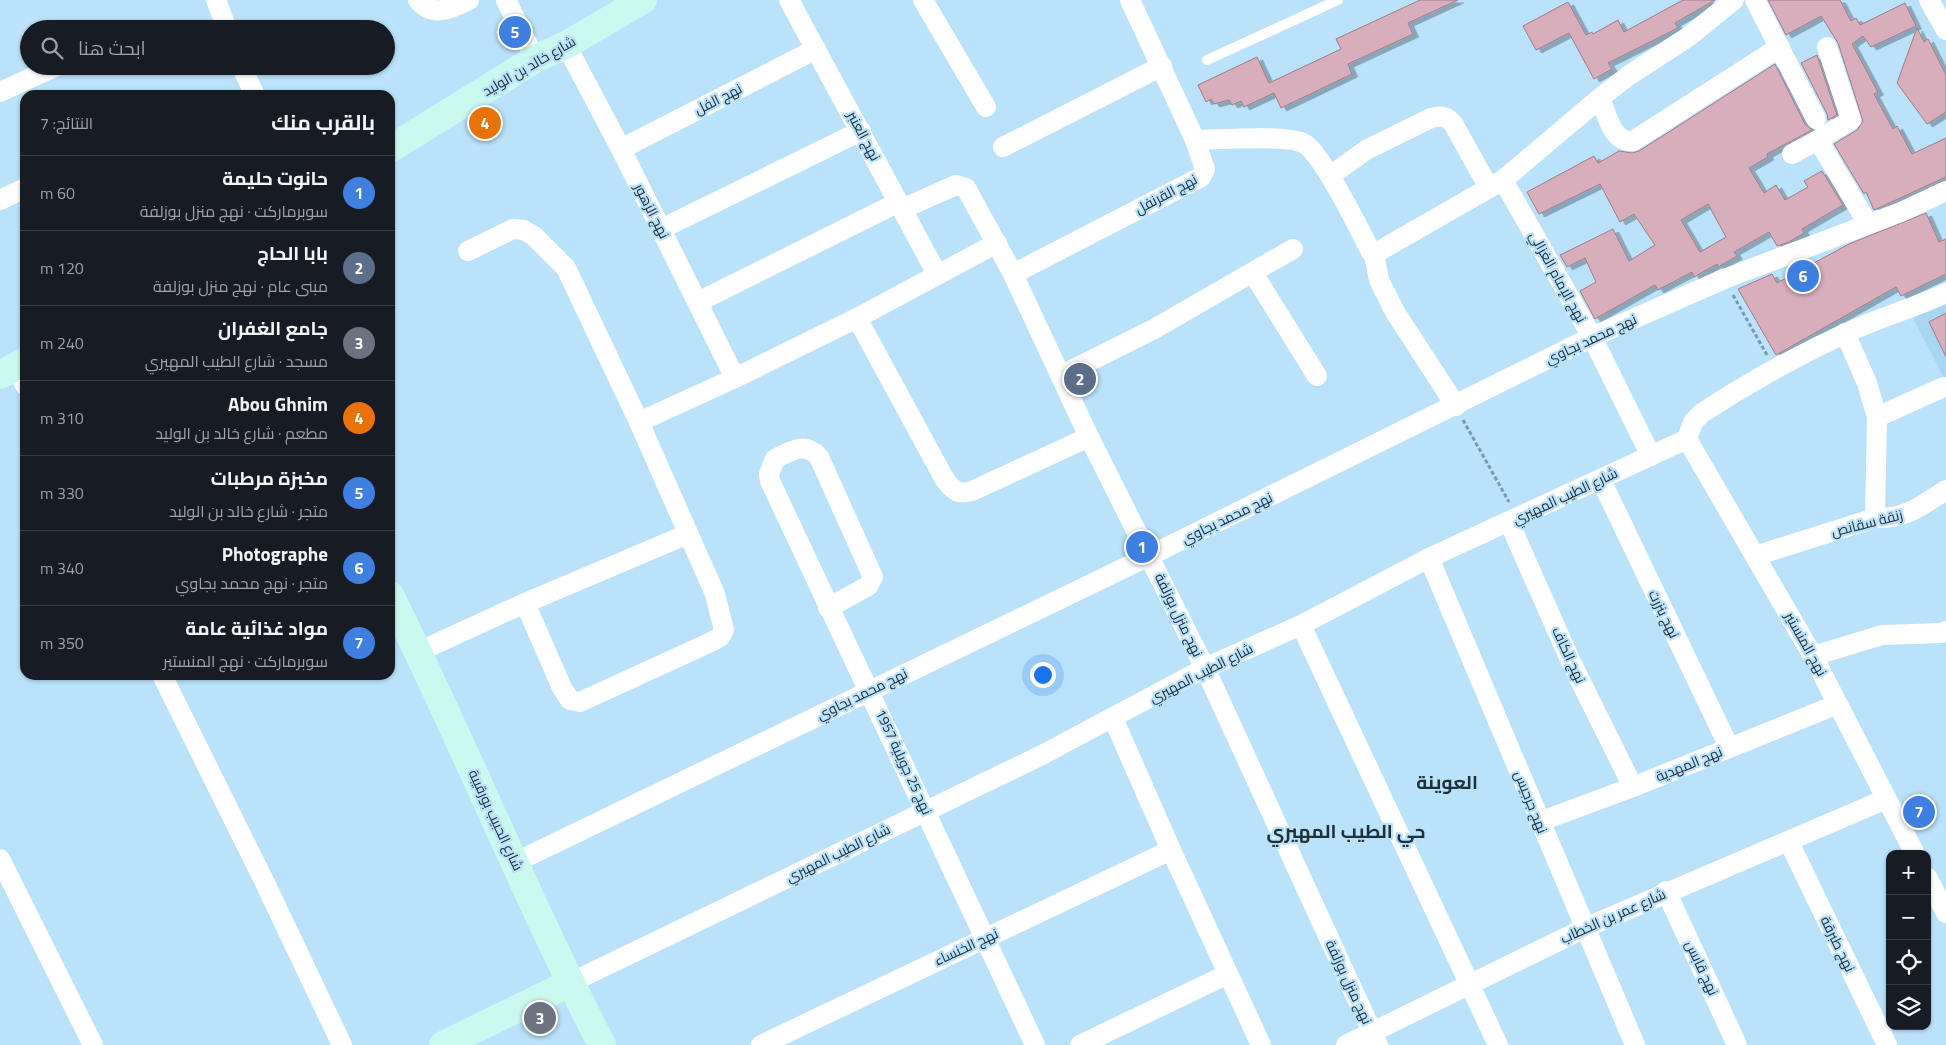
<!DOCTYPE html>
<html lang="ar">
<meta charset="utf-8">
<style>
body{margin:0;font-family:"Titillium Web",Cairo,sans-serif;background:#242831;color:#f1f3f6;direction:rtl}
.controls{position:absolute;right:15px;bottom:15px;display:grid;overflow:hidden;border-radius:10px;box-shadow:0 1px 4px #0004}
.controls button{width:45px;height:45px;display:grid;place-items:center;padding:0;border:0;border-bottom:1px solid #363941;background:#171b24;color:#f1f3f6;font:25px sans-serif}
.you{position:absolute;left:1042px;top:674px;width:18px;height:18px;margin:-12px;border:4px solid #fff;border-radius:50%;background:#1a73e8;box-shadow:0 0 0 8px #1a73e833}
.badge{display:grid;place-items:center;width:32px;height:32px;border-radius:50%;background:#c4a890;color:#fff;font-size:16px;font-weight:700}
.pin{position:absolute;translate:-50% -50%;border:2px solid #fff;box-shadow:0 1px 5px #0006}
.list{margin:0;padding:0;list-style:none}
h2{display:flex;justify-content:space-between;align-items:center;height:65px;margin:0;padding:0 20px;font-size:21px}
h2 small{font-size:16px;font-weight:400;color:#9ea1a6}
.list li{display:grid;grid-template-columns:32px 1fr auto;gap:15px;align-items:center;box-sizing:border-box;height:75px;padding:0 20px;border-top:1px solid #363941}
.list b{display:block;font-size:19px;white-space:nowrap}
.list p{margin:0;font-size:16px;white-space:nowrap;color:#9ea1a6}
.list em{font-size:16px;font-style:normal;color:#9ea1a6}
.icon{flex:none;width:28px;height:28px;fill:none;stroke:currentColor;stroke-width:2;stroke-linecap:round;stroke-linejoin:round}
.map{position:relative;flex:none;width:1946px;height:1045px;overflow:hidden;direction:ltr}
.search{position:absolute;background:#171b24;box-shadow:0 1px 4px #0004;left:20px;top:20px;width:375px;height:55px;display:flex;align-items:center;gap:12px;box-sizing:border-box;padding:0 18px;border-radius:28px;color:#9ea1a6;font-size:19px}
.panel{position:absolute;background:#171b24;box-shadow:0 1px 4px #0004;left:20px;top:90px;width:375px;height:590px;border-radius:15px;direction:rtl}
.map>svg:first-child{display:block}
.built{fill:#a8d7f4}
.building{fill:#d8adbc;stroke:#a37a89;fill-rule:evenodd;filter:url(#shadow)}
.lines{fill:none;stroke-linecap:round;stroke-linejoin:round}
.path{stroke:#7b99ab;stroke-width:3;stroke-dasharray:4 2.5;stroke-linecap:butt}
.lane{stroke:#fff;stroke-width:10}
.street{stroke:#fff;stroke-width:20}
.secondary{stroke:#cbf9ef;stroke-width:28}
.labels{text-anchor:middle;stroke-width:4.5;stroke-linejoin:round;paint-order:stroke}
.street-label{font-size:14px;fill:#203039;stroke:#bae2fa}
.district-label{font-size:19px;font-weight:bold;fill:#203039;stroke:#bae2fa}
</style>
<div class="map">
<svg width="1946" height="1045" viewBox="0 0 1946 1045">
<defs>
<filter id="shadow"><feDropShadow dx="5.5" dy="3" stdDeviation="0" flood-color="#0004"/></filter>
</defs>
<rect width="100%" height="100%" fill="#bae2fa"/>
<polygon class="built" points="1946,300 1946,382 1913,318"/>
<g class="building">
<polygon points="1420,0 1458,0 1408,23 1413,34 1348,64 1352,74 1281,108 1274,93 1244,107 1241,101 1232,105 1229,100 1214,104 1211,99 1206,102 1198,85 1257,57 1269,83 1341,49 1336,39"/>
<polygon points="1683,0 1715,0 1675,23 1678,28 1608,63 1612,69 1594,79 1569,33 1536,50 1523,26 1568,2 1586,35 1592,32 1593,34 1618,20 1624,32"/>
<polygon points="1768,0 1840,0 1851,21 1856,18 1860,25 1905,3 1916,26 1871,47 1863,36 1852,44 1878,92 1874,94 1893,129 1897,126 1912,154 1946,138 1946,177 1874,210 1866,192 1864,194 1834,144 1857,130 1863,121 1838,43 1821,16 1786,35"/>
<polygon points="1917,28 1924,42 1928,39 1946,75 1946,112 1927,124 1897,83"/>
<polygon points="1817,55 1837,115 1828,120 1827,114 1801,63"/>
<path d="M 1775,64 L 1805,124 L 1812,130 L 1767,154 L 1768,157 L 1749,168 L 1764,193 L 1776,185 L 1785,200 L 1808,187 L 1804,181 L 1822,171 L 1843,205 L 1802,229 L 1804,233 L 1789,242 L 1777,246 L 1769,232 L 1734,252 L 1737,256 L 1718,267 L 1717,264 L 1694,277 L 1692,272 L 1658,290 L 1655,285 L 1595,319 L 1580,291 L 1596,282 L 1585,258 L 1567,267 L 1560,255 L 1613,229 L 1629,261 L 1655,245 L 1634,214 L 1620,222 L 1600,184 L 1539,214 L 1527,192 L 1594,156 L 1598,163 L 1619,151 L 1632,153 L 1639,151 ZM 1708,204 L 1726,237 L 1700,252 L 1681,220 Z"/>
<polygon points="1926,213 1939,242 1946,239 1946,274 1901,296 1896,287 1776,355 1738,289 1772,274 1777,283 1849,244"/>
<polygon points="1946,313 1946,357 1929,322"/>
</g>
<g class="lines">
<g class="path">
<polyline points="1733,295 1767,355"/>
<polyline points="1463,420 1509,502"/>
</g>
<polyline class="lane" points="1207,60 1338,0"/>
<g class="street">
<polyline points="216,0 227,29"/>
<path d="M 418,0 C 433,18 451,9 469,0"/>
<polyline points="506,0 535,59"/>
<polyline points="789,0 937,274"/>
<polyline points="923,0 986,107"/>
<polyline points="1755,0 1816,119"/>
<polyline points="1929,0 1946,30"/>
<polyline points="566,45 621,149 735,378"/>
<polyline points="1827,47 1851,120 1818,140 1868,224"/>
<polyline points="241,66 255,95"/>
<polyline points="0,92 57,66"/>
<path d="M 1600,98 C 1607,113 1611,143 1633,141 L 1780,47"/>
<path d="M 1195,140 C 1217,140 1289,134 1305,144 C 1323,156 1360,230 1371,252 L 1374,254 L 1379,280 L 1395,312 L 1456,406"/>
<polyline points="1003,147 1162,66"/>
<polyline points="621,149 816,49"/>
<polyline points="1792,154 1818,140"/>
<path d="M 1330,176 L 1366,150 L 1431,118 C 1442,115 1447,116 1454,125 L 1489,188"/>
<polyline points="1503,180 1592,337 1651,456"/>
<polyline points="0,200 25,188"/>
<polyline points="902,209 956,185 966,188 1013,274 1089,437 1205,668 1378,1045"/>
<polyline points="661,229 861,131"/>
<polyline points="468,251 513,229 524,230 534,236 566,268 639,422 715,594 724,630 720,637 711,642 580,702 570,700 562,688 525,603"/>
<polyline points="1374,254 1503,180 1600,98 1628,76 1688,37 1734,0"/>
<polyline points="1253,273 1317,376"/>
<polyline points="1013,274 1201,177 1205,169 1195,140 1130,0"/>
<polyline points="698,302 899,202"/>
<path d="M 857,318 L 945,480 C 954,491 958,495 972,491 L 1089,437"/>
<polyline points="1845,333 1867,383 1877,417 1875,518"/>
<polyline points="16,367 25,385"/>
<polyline points="1062,375 1154,329 1293,249"/>
<polyline points="1877,417 1944,387"/>
<polyline points="639,422 735,378 857,318 997,243"/>
<polyline points="1687,439 1813,656 1915,854"/>
<polyline points="1601,480 1729,747"/>
<polyline points="1509,522 1571,662 1633,787"/>
<path d="M 1755,556 L 1875,518 C 1906,519 1921,506 1946,490"/>
<polyline points="1429,558 1635,1045"/>
<path d="M 828,608 L 868,586 L 873,577 L 819,457 C 805,441 791,451 775,459 L 769,474 L 770,481 L 1035,1045"/>
<polyline points="1301,625 1498,1045"/>
<polyline points="418,652 525,603 688,534"/>
<polyline points="1813,656 1882,635 1942,633 1946,631"/>
<polyline points="162,675 265,883 342,1045"/>
<polyline points="1113,718 1171,850 1261,1045"/>
<polyline points="1539,822 1633,787 1838,704"/>
<polyline points="1789,842 1887,1045"/>
<polyline points="0,859 93,1045"/>
<polyline points="516,862 1149,556 1592,337 1724,279 1901,212 1946,191"/>
<polyline points="1927,877 1946,913"/>
<polyline points="1666,891 1737,1045"/>
<path d="M 570,983 L 1042,755 L 1205,668 L 1301,625 L 1429,558 L 1687,439 L 1693,422 L 1702,413 C 1748,383 1796,356 1846,333 C 1879,318 1913,308 1946,293"/>
<polyline points="761,1045 1171,850"/>
<polyline points="1080,1045 1228,974"/>
<polyline points="1346,1045 1585,928 1886,799"/>
</g>
<g class="secondary">
<polyline points="390,149 535,59 566,45 643,0"/>
<polyline points="0,375 25,361"/>
<path d="M 390,595 C 464,743 526,898 602,1045"/>
<polyline points="443,1045 570,983"/>
</g>
</g>
<g class="labels">
<g class="street-label">
<text transform="translate(529 66) rotate(-30)" y="5">شارع خالد بن الوليد</text>
<text transform="translate(718 99) rotate(-27)" y="5">نهج الفل</text>
<text transform="translate(864 136) rotate(62)" y="5">نهج العنبر</text>
<text transform="translate(1166 194) rotate(-28)" y="5">نهج القرنفل</text>
<text transform="translate(652 211) rotate(63)" y="5">نهج الزهور</text>
<text transform="translate(1558 277) rotate(61)" y="5">نهج الإمام الغزالي</text>
<text transform="translate(1591 339) rotate(-25)" y="5">نهج محمد بجاوي</text>
<text transform="translate(1565 496) rotate(-25)" y="5">شارع الطيب المهيري</text>
<text transform="translate(1227 518) rotate(-26)" y="5">نهج محمد بجاوي</text>
<text transform="translate(1867 523) rotate(-14)" y="5">زنقة سقانص</text>
<text transform="translate(1664 614) rotate(64)" y="5">نهج بنزرت</text>
<text transform="translate(1179 615) rotate(64)" y="5">نهج منزل بوزلفة</text>
<text transform="translate(1806 644) rotate(61)" y="5">نهج المنستير</text>
<text transform="translate(1569 655) rotate(65)" y="5">نهج الكاف</text>
<text transform="translate(1201 673) rotate(-27)" y="5">شارع الطيب المهيري</text>
<text transform="translate(862 694) rotate(-26)" y="5">نهج محمد بجاوي</text>
<text transform="translate(904 762) rotate(65)" y="5">نهج 25 جويلية 1957</text>
<text transform="translate(1689 764) rotate(-22)" y="5">نهج المهدية</text>
<text transform="translate(1531 802) rotate(68)" y="5">نهج جرجيس</text>
<text transform="translate(496 820) rotate(65)" y="5">شارع الحبيب بورقيبة</text>
<text transform="translate(838 853) rotate(-26)" y="5">شارع الطيب المهيري</text>
<text transform="translate(1613 916) rotate(-24)" y="5">شارع عمر بن الخطاب</text>
<text transform="translate(1838 944) rotate(64)" y="5">نهج طبرقة</text>
<text transform="translate(966 947) rotate(-25)" y="5">نهج الخنساء</text>
<text transform="translate(1702 968) rotate(65)" y="5">نهج قابس</text>
<text transform="translate(1349 982) rotate(65)" y="5">نهج منزل بوزلفة</text>
</g>
<g class="district-label">
<text x="1447" y="789">العوينة</text>
<text x="1346" y="838">حي الطيب المهيري</text>
</g>
</g>
</svg>
<div class="controls">
<button>+</button>
<button>−</button>
<button><svg class="icon" aria-label="locate" viewBox="0 0 24 24"><circle cx="12" cy="12" r="6"/><path d="M12 2v4M12 18v4M2 12h4M18 12h4"/></svg></button>
<button><svg class="icon" aria-label="layers" viewBox="0 0 24 24"><path d="M12 4l9 5-9 5-9-5zM3 14l9 5 9-5"/></svg></button>
</div>
<div class="you"></div>
<div class="pin badge" style="left:1142px;top:547px;background:#3f7fe0">1</div>
<div class="pin badge" style="left:1080px;top:379px;background:#5c6f8a">2</div>
<div class="pin badge" style="left:540px;top:1018px;background:#6b7280">3</div>
<div class="pin badge" style="left:485px;top:123px;background:#e8710a">4</div>
<div class="pin badge" style="left:515px;top:32px;background:#3f7fe0">5</div>
<div class="pin badge" style="left:1803px;top:276px;background:#3f7fe0">6</div>
<div class="pin badge" style="left:1919px;top:812px;background:#3f7fe0">7</div>
<div class="search"><svg class="icon" aria-label="search" viewBox="0 0 24 24"><circle cx="10" cy="10" r="6"/><path d="M15 15l6 6"/></svg>ابحث هنا</div>
<section class="panel">
<h2>بالقرب منك<small>النتائج: 7</small></h2>
<ul class="list">
<li><span class="badge" style="background:#3f7fe0">1</span><div><b>حانوت حليمة</b><p>سوبرماركت · نهج منزل بوزلفة</p></div><em>60 m</em></li>
<li><span class="badge" style="background:#5c6f8a">2</span><div><b>بابا الحاج</b><p>مبنى عام · نهج منزل بوزلفة</p></div><em>120 m</em></li>
<li><span class="badge" style="background:#6b7280">3</span><div><b>جامع الغفران</b><p>مسجد · شارع الطيب المهيري</p></div><em>240 m</em></li>
<li><span class="badge" style="background:#e8710a">4</span><div><b>Abou Ghnim</b><p>مطعم · شارع خالد بن الوليد</p></div><em>310 m</em></li>
<li><span class="badge" style="background:#3f7fe0">5</span><div><b>مخبزة مرطبات</b><p>متجر · شارع خالد بن الوليد</p></div><em>330 m</em></li>
<li><span class="badge" style="background:#3f7fe0">6</span><div><b>Photographe</b><p>متجر · نهج محمد بجاوي</p></div><em>340 m</em></li>
<li><span class="badge" style="background:#3f7fe0">7</span><div><b>مواد غذائية عامة</b><p>سوبرماركت · نهج المنستير</p></div><em>350 m</em></li>
</ul>
</section>
</div>
